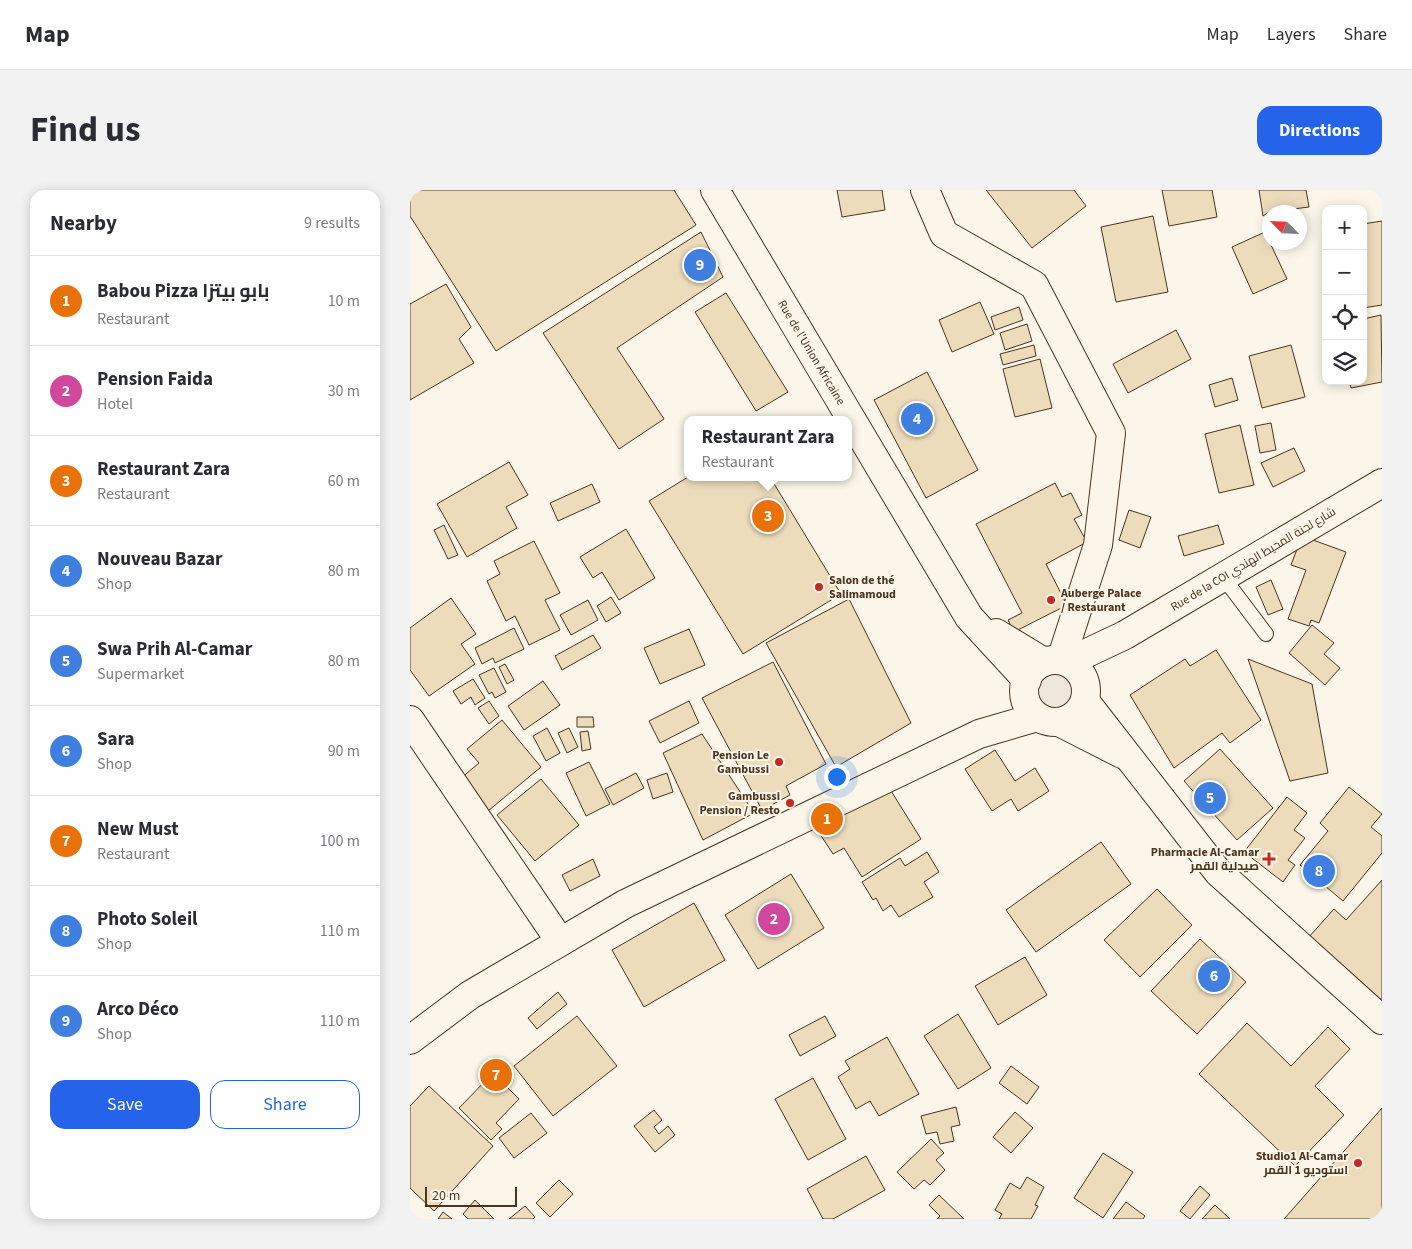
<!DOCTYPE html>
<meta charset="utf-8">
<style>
body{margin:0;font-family:"Source Sans 3",Cairo,sans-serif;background:#f2f2f3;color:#2b2b33}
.controls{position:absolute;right:15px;top:15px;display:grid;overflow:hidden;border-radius:10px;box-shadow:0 2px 12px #0003}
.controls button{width:45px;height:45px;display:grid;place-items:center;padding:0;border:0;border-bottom:1px solid #e1e1e2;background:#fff;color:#2b2b33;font:25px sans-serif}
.compass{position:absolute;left:852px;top:15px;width:45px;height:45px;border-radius:50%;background:#fff;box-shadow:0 2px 12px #0003;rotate:294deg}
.scale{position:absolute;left:15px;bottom:12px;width:92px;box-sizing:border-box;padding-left:5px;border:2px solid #4a3520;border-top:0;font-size:14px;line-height:18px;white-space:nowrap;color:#4a3520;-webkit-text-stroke:4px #fbf6e9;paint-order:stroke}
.you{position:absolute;left:426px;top:586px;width:18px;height:18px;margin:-12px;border:4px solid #fff;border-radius:50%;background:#1a73e8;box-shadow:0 0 0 8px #1a73e833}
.badge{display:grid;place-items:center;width:32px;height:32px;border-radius:50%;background:#2563eb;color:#fff;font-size:16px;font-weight:700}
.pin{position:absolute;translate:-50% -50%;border:2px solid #fff;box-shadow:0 1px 5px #0006}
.popup{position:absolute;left:274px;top:226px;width:168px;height:65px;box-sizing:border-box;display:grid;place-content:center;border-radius:10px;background:#fff;filter:drop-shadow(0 1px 4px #0005);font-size:16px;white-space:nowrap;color:#7c7c81}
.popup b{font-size:19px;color:#2b2b33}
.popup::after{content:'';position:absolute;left:50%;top:100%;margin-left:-10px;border:10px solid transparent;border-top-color:#fff}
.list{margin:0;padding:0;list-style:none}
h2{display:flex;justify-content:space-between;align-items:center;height:65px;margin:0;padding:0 20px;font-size:21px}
h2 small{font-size:16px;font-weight:400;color:#7c7c81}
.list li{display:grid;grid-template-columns:32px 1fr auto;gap:15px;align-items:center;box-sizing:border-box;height:90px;padding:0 20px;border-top:1px solid #e1e1e2}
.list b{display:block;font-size:19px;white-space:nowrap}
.list p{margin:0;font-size:16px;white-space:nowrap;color:#7c7c81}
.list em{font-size:16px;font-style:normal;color:#7c7c81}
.actions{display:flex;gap:10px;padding:15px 20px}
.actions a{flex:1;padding:11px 0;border:1px solid #2563eb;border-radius:15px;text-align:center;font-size:18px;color:#2563eb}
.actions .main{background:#2563eb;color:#fff}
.icon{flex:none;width:28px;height:28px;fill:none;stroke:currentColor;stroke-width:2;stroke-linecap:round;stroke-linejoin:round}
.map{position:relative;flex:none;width:972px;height:1029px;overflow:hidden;border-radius:15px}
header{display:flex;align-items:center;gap:30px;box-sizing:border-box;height:70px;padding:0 25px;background:#fff;border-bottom:1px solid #e1e1e2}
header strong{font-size:24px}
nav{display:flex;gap:28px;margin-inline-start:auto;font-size:18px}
.intro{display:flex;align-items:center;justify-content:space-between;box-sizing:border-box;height:120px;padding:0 30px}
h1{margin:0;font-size:35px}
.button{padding:12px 22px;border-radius:15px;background:#2563eb;color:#fff;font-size:18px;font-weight:700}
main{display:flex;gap:30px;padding:0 30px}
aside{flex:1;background:#fff;border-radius:15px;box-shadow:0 2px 12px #0003}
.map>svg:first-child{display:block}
.green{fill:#ede6d9;stroke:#887966}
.building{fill:#ecdcbc;stroke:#4a3520}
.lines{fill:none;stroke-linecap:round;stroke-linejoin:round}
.service-casing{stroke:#4a3520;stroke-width:16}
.minor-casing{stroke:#4a3520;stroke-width:30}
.tertiary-casing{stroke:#4a3520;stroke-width:30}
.secondary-casing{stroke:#4a3520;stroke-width:30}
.service{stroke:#fbf6e9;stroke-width:14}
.minor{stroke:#fbf6e9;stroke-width:28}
.tertiary{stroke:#fbf6e9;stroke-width:28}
.secondary{stroke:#fbf6e9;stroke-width:28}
.poi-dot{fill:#c62828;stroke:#fbf6e9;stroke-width:2}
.labels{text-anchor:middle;stroke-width:4;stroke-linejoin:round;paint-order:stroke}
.street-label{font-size:12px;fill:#4a3520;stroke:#fbf6e9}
.poi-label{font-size:12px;font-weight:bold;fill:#4a3520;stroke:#fbf6e9;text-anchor:end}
</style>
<header>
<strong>Map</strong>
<nav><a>Map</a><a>Layers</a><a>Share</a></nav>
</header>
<div class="intro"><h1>Find us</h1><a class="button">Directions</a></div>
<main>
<aside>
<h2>Nearby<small>9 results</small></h2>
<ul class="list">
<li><span class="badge" style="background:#e8710a">1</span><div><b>Babou Pizza بابو بيتزا</b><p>Restaurant</p></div><em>10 m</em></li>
<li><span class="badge" style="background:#d1479c">2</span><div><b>Pension Faida</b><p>Hotel</p></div><em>30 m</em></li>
<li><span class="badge" style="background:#e8710a">3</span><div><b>Restaurant Zara</b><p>Restaurant</p></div><em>60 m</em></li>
<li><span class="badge" style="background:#3f7fe0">4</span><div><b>Nouveau Bazar</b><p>Shop</p></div><em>80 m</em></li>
<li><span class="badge" style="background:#3f7fe0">5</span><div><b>Swa Prih Al-Camar</b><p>Supermarket</p></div><em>80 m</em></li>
<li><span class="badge" style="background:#3f7fe0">6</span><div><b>Sara</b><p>Shop</p></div><em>90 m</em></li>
<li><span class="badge" style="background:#e8710a">7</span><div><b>New Must</b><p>Restaurant</p></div><em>100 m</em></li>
<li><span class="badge" style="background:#3f7fe0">8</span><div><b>Photo Soleil</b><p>Shop</p></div><em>110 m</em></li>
<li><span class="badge" style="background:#3f7fe0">9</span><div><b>Arco Déco</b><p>Shop</p></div><em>110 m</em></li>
</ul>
<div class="actions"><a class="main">Save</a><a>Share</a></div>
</aside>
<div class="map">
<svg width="972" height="1029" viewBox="0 0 972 1029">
<rect width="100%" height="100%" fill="#fbf6e9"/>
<circle class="green" cx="645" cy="502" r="24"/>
<g class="building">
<polygon points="0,0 264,0 286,35 86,161 0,26"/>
<polygon points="427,0 472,0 475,20 432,27"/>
<polygon points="576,0 664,0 676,16 622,58"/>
<polygon points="752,0 802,0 807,27 759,36"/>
<polygon points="849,0 896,0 899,17 859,22 853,26"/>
<polygon points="743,26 758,102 706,112 691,37"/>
<polygon points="972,31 972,115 953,118 953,34"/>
<polygon points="291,42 313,87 207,158 254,229 209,259 133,143"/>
<polygon points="855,42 877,89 843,104 822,57"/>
<polygon points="36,94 61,137 49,149 64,173 0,210 0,114"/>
<polygon points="316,103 378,202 346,221 285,122"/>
<polygon points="570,112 584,144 542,162 529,130"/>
<polygon points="609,117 613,130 585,140 581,127"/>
<polygon points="971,125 972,192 941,198 939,191 953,191 953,129"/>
<polygon points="617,134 622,151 595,160 590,143"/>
<polygon points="766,140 781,169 718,203 703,174"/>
<polygon points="624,155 626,166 593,175 590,164"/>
<polygon points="881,155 895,207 852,218 839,166"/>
<polygon points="630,169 642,218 605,227 593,179"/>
<polygon points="517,182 568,280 516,308 464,210"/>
<polygon points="822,188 828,210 805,217 799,195"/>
<polygon points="861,233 866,260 850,263 845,236"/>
<polygon points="830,235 844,295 809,303 795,244"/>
<polygon points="884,258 895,281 863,297 851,273"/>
<polygon points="99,272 118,305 96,317 107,338 57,367 27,314"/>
<polygon points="278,287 360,287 431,404 333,464 239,311"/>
<polygon points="645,293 652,307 661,303 672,325 664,329 677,352 636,374 657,415 604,442 598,430 612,423 566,334"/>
<polygon points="182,294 190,312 148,331 140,313"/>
<polygon points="719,320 741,327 730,358 709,350"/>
<polygon points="34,335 48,365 38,369 24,340"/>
<polygon points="808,335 814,354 774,366 768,346"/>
<polygon points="216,339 245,388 209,410 192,382 183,388 170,367"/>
<polygon points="892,346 936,362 909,433 901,430 899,436 878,429 896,380 881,375"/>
<polygon points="124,351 150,403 135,410 150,440 119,455 105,426 96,431 77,391 90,384 84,371"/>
<polygon points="861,390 873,419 858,425 846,397"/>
<polygon points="201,407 211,423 196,432 187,416"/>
<polygon points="41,408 66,444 51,454 65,474 19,506 0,480 0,438"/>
<polygon points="439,409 501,533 426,577 356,453"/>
<polygon points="178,410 188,430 161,445 150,425"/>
<polygon points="902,435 924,453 914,464 930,478 915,495 879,463"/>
<polygon points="104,438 114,459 85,473 83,468 72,474 65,458"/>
<polygon points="279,439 295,475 250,494 234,458"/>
<polygon points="183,445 191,458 152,480 145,466"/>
<polygon points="806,460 851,530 820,553 812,543 764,578 720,505 775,469 780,476"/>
<polygon points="838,469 902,494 918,583 880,591"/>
<polygon points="363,472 416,574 376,596 380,605 352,620 292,508"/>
<polygon points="95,474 104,490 97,494 89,477"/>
<polygon points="84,478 96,502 85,508 82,502 79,504 69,485"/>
<polygon points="63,489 75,508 65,515 61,507 51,514 43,501"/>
<polygon points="133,491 150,515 114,540 98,516"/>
<polygon points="79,511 89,526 79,534 68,518"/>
<polygon points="279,511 289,533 250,553 239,531"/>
<polygon points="167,527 183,527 184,537 167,537"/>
<polygon points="92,530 131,577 78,621 51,588 69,573 57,559"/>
<polygon points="137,538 150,563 136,571 123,546"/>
<polygon points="159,538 168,557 157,563 148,543"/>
<polygon points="178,541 181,559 172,561 170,542"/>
<polygon points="292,544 344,623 293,650 253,563"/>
<polygon points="810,559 863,618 827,650 774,591"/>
<polygon points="585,560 605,591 625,578 639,601 608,621 601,609 582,621 555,579"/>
<polygon points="179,572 200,614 176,626 156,583"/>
<polygon points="226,583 234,598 203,615 195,599"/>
<polygon points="257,583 263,602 243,609 237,590"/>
<polygon points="131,589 169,635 125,671 87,625"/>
<polygon points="478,596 511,649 452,687 434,658 423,664 408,641"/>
<polygon points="939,597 972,624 961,637 972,646 972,663 933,711 890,675 918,641 910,633"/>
<polygon points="877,607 897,623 884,640 895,648 878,670 885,675 873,692 834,662"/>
<polygon points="691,652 721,694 626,762 596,720"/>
<polygon points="517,662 529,682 514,692 523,707 489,727 481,715 473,721 466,708 463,710 452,692 490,668 495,676"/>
<polygon points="183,669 190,686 160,701 152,685"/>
<polygon points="381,684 414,738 348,779 315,725"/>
<polygon points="972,690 972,815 898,748 924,719 936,730"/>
<polygon points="747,699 782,735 730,787 694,750"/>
<polygon points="284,713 315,770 234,817 202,760"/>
<polygon points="790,749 836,792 787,844 741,801"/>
<polygon points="615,767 637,805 588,835 565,796"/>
<polygon points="148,802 157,814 127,839 118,828"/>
<polygon points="548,824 581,878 548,899 514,846"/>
<polygon points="167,826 207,876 143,926 104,876"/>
<polygon points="415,826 426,846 390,866 379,845"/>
<polygon points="837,833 881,876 918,837 940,859 905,896 934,925 885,976 789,884"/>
<polygon points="477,847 509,904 469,926 460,911 446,919 428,887 440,879 435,871"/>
<polygon points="601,876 629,897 617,914 589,893"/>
<polygon points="83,883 109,909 86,933 92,939 81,950 49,918"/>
<polygon points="403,888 436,949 398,970 365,909"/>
<polygon points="19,896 83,956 24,1021 0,998 0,916"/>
<polygon points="546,917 550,935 541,937 544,951 530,954 527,942 516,944 511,926"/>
<polygon points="972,918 972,1029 874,1029"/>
<polygon points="244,920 252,930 244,937 249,944 258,936 265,945 245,962 224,936"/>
<polygon points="605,922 623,938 601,963 583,947"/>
<polygon points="121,923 137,943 104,968 89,948"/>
<polygon points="521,949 534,963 526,970 535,980 520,995 514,990 504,999 487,982"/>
<polygon points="693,963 723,982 693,1028 664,1008"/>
<polygon points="456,966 475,1000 423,1029 413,1029 397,999"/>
<polygon points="617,987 634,997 625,1015 628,1016 621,1029 589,1029 592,1024 585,1020 600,993 610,999"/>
<polygon points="149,990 163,1004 140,1027 126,1013"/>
<polygon points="790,996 800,1005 780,1029 770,1021"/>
<polygon points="529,1005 554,1029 527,1029 530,1026 519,1015"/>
<polygon points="65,1010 84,1029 58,1029 53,1024"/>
<polygon points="716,1012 735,1026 733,1029 703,1029"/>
<polygon points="805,1015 820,1029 792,1029"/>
<polygon points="115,1016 125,1027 123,1029 99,1029"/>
<polygon points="33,1022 42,1029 28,1029"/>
</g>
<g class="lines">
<g class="service-casing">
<polyline id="service" points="813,387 856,444"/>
</g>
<g class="minor-casing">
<g id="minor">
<polyline points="515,0 534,44 624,95 701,243 688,355 651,470"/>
<polyline points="0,530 150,751"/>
</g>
</g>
<g class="tertiary-casing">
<g id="tertiary">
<path id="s1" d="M 305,0 L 559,427 L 617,490"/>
<polyline points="586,443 634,472"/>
<polyline points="675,511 808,682 972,830"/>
<polyline points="651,533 712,564"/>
</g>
</g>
<g class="secondary-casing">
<g id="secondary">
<circle cx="645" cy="501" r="31"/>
<polyline points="658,472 715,445 972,293"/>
<polyline points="0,850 60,805 215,714 569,544 627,527"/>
</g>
</g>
<use href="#service" class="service"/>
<use href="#minor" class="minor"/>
<use href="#tertiary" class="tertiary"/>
<use href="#secondary" class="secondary"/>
</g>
<g class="poi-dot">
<circle cx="409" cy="397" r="5"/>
<circle cx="641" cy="410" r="5"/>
<circle cx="369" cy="572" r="5"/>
<circle cx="380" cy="613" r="5"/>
<path d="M856.5 661.5h5v5h5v5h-5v5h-5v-5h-5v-5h5z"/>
<circle cx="948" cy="973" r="5"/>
</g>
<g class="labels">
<g class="street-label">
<text dy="4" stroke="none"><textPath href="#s1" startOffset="189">Rue de l'Union Africaine</textPath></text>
<text transform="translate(843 369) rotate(-31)" y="4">Rue de la COI شارع لجنة المحيط الهندي</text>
</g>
<g class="poi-label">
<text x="419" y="394" text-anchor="start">Salon de thé<tspan x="419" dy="14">Salimamoud</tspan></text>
<text x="651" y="407" text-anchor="start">Auberge Palace<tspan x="651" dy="14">/ Restaurant</tspan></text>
<text x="359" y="569">Pension Le<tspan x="359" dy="14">Gambussi</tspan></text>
<text x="370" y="610">Gambussi<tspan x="370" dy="14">Pension / Resto</tspan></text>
<text x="849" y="666">Pharmacie Al-Camar<tspan x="849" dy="14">صيدلية القمر</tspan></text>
<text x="938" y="970">Studio1 Al-Camar<tspan x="938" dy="14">استوديو 1 القمر</tspan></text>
</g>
</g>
</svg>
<div class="controls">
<button>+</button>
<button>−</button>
<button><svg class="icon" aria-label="locate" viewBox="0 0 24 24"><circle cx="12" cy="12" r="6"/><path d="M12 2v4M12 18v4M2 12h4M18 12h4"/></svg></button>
<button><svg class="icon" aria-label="layers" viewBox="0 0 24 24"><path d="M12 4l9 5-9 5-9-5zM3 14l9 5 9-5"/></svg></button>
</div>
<svg class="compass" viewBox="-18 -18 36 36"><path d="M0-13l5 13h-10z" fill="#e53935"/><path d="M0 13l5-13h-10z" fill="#7c7c81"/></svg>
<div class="scale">20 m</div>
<div class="you"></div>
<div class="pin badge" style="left:417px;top:629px;background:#e8710a">1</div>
<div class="pin badge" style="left:364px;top:729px;background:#d1479c">2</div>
<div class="pin badge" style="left:358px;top:326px;background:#e8710a">3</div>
<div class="popup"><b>Restaurant Zara</b>Restaurant</div>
<div class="pin badge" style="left:507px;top:229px;background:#3f7fe0">4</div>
<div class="pin badge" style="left:800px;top:608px;background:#3f7fe0">5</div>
<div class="pin badge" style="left:804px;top:786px;background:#3f7fe0">6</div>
<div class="pin badge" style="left:86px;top:885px;background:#e8710a">7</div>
<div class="pin badge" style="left:909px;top:681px;background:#3f7fe0">8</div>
<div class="pin badge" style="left:290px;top:75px;background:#3f7fe0">9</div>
</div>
</main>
